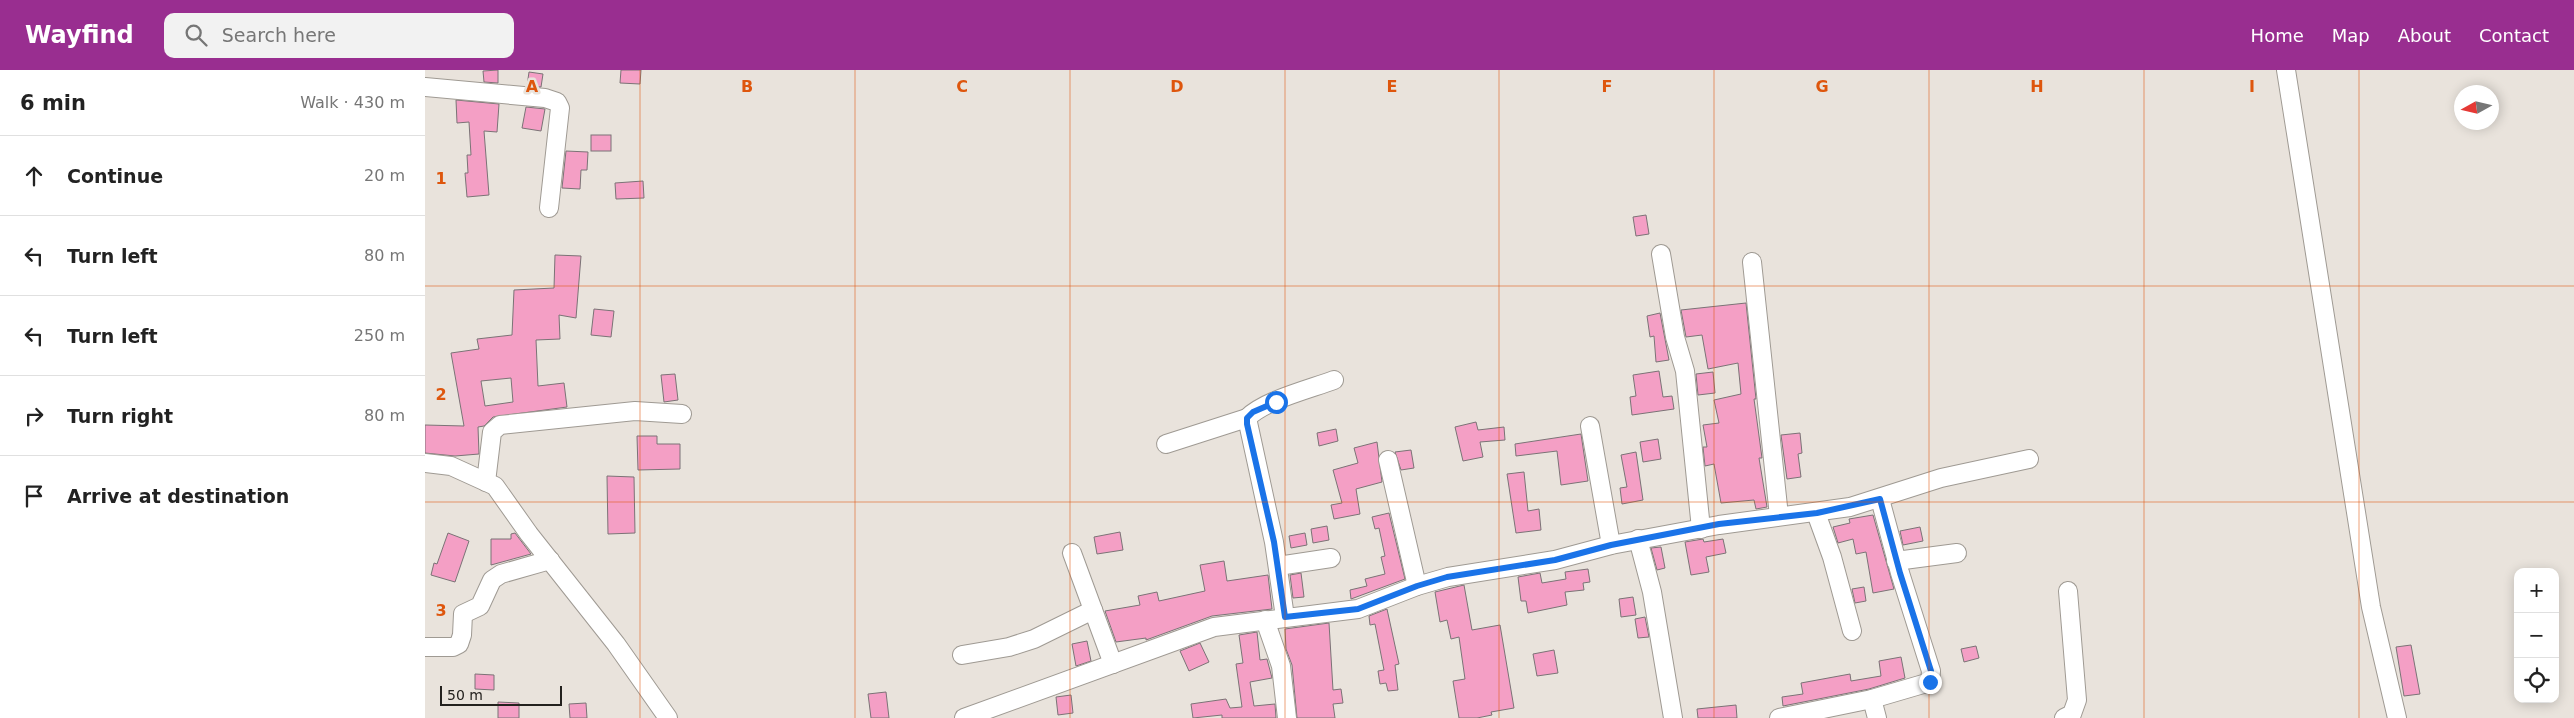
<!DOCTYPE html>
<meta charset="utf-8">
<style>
body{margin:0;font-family:"DejaVu Sans",sans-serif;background:#f2f2f2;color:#222}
.controls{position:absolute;right:15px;bottom:15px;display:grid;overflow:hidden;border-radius:10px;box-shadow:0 2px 12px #0003}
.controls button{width:45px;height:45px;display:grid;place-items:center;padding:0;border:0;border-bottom:1px solid #e0e0e0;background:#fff;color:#222;font:25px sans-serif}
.compass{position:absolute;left:2029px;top:15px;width:45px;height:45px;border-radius:50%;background:#fff;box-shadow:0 2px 12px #0003;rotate:262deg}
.scale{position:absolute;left:15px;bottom:12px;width:122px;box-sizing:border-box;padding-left:5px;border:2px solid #23211e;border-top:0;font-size:14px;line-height:18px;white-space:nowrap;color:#23211e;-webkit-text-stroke:4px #e9e3dc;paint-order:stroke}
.stop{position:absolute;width:15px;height:15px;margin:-11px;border:4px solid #1a73e8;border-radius:50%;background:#fff}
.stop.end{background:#1a73e8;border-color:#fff;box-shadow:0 1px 5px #0008}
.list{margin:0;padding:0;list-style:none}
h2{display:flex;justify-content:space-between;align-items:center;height:65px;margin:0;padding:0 20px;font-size:21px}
h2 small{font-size:16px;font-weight:400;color:#767676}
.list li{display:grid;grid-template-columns:32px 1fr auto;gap:15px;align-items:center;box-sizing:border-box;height:80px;padding:0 20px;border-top:1px solid #e0e0e0}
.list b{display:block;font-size:19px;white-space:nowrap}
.list em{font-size:16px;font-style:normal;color:#767676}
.icon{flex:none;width:28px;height:28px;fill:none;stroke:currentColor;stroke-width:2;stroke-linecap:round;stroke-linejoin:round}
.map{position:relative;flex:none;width:2149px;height:648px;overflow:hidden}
header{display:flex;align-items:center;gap:30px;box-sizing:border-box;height:70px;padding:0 25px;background:#992e90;color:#fff}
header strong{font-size:24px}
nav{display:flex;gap:28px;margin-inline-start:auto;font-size:18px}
.search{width:350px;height:45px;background:#f2f2f2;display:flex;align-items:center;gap:12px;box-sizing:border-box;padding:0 18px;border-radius:10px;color:#767676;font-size:19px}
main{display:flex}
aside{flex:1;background:#fff}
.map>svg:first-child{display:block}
.building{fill:#f49fc5;stroke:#7b7376;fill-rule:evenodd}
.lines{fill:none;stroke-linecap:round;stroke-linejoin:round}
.street-casing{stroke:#9f9a93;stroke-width:20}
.street{stroke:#fff;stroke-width:18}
.route{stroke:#1a73e8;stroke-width:6}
.grid{fill:none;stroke:#de560d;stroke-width:1;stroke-opacity:0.55}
.grid-label{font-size:16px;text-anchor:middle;font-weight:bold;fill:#de560d;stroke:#e9e3dc;stroke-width:5;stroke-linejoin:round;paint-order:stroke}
</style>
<header>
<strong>Wayfind</strong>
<div class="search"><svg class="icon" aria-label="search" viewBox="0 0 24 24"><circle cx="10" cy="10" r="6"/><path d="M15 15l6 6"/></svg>Search here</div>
<nav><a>Home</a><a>Map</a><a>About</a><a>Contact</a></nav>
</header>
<main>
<aside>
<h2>6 min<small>Walk · 430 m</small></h2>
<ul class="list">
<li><svg class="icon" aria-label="ahead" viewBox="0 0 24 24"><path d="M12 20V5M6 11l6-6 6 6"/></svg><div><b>Continue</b></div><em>20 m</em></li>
<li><svg class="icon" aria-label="left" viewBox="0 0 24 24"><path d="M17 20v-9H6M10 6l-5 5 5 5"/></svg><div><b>Turn left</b></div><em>80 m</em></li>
<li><svg class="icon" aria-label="left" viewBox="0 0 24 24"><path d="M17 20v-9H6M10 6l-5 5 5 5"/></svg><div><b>Turn left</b></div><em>250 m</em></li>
<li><svg class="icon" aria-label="right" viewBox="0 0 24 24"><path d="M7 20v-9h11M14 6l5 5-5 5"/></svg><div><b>Turn right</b></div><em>80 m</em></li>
<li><svg class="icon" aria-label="arrive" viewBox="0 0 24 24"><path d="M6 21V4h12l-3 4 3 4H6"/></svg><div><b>Arrive at destination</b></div></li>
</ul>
</aside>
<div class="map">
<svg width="2149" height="648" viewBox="0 0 2149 648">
<rect width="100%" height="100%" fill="#e9e3dc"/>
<g class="building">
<polygon points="73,0 73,13 59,12 58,1"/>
<polygon points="196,0 216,0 215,14 195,13"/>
<polygon points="104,2 118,4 116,17 102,16"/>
<polygon points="31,30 74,34 72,62 59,61 64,125 42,127 40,103 43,103 42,85 46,85 44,52 32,53"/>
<polygon points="101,37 120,39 116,61 97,58"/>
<rect x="166" y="65" width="20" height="16"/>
<polygon points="141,81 163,82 162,100 156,100 155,119 137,118"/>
<polygon points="218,111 219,128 191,129 190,113"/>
<polygon points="1221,145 1224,164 1211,166 1208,147"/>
<path d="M 130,185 L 156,186 L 151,248 L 134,245 L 135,269 L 111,270 L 113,316 L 139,313 L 142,337 L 68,347 L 59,356 L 53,357 L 54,384 L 30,386 L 0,383 L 0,355 L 39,356 L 26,283 L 54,279 L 52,269 L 87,265 L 89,220 L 129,218 ZM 86,308 L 88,332 L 60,336 L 56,311 Z"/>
<polygon points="1321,233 1331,329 1329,329 1337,388 1334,388 1342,437 1331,439 1329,430 1296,433 1289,394 1280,396 1278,377 1282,377 1278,355 1294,353 1289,330 1316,324 1313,293 1283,299 1277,265 1261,267 1256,240"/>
<polygon points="169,239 189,241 186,267 166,265"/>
<polygon points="1235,243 1244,290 1231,292 1229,266 1225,267 1222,246"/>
<polygon points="1234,301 1238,327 1247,326 1249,339 1207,345 1205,327 1211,326 1208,305"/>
<polygon points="1288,302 1290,323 1273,325 1271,304"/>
<polygon points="250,304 253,330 239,332 236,305"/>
<polygon points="1051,352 1053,360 1079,357 1080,370 1055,372 1058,387 1038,391 1030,357"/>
<polygon points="911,359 913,371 894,376 892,363"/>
<polygon points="1375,363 1377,383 1373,384 1376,407 1362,409 1356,365"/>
<polygon points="1156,364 1163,411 1136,415 1132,381 1091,386 1090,374"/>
<polygon points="212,366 232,366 232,374 255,374 255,399 213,400"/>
<polygon points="1233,369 1236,389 1218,392 1215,372"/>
<polygon points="952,372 957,412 931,419 935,444 909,449 906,435 917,433 908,400 933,393 929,378"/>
<polygon points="986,380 989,398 976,400 970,382"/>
<polygon points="1211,382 1218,430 1197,434 1195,418 1202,417 1196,385"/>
<polygon points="1099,402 1103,441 1114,439 1116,460 1091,463 1082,404"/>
<polygon points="182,406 209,407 210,463 183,464"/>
<polygon points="964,443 980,509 926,529 925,520 942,516 940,509 960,504 956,487 960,486 954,458 950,459 947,447"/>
<polygon points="1448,445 1469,519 1448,523 1441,482 1431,484 1428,469 1413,473 1408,457 1425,453 1424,449"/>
<polygon points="902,456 904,470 888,473 886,459"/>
<polygon points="1495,457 1498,471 1478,475 1475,461"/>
<polygon points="695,462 698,480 672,484 669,467"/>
<polygon points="23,463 44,471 30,512 6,505 9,493 12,494"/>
<polygon points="90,463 106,484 66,495 66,469 86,469 86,464"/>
<polygon points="880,463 882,475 866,478 864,466"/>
<polygon points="1278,469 1279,472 1298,469 1301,483 1281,487 1284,502 1266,505 1260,472"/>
<polygon points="1236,477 1240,498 1232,500 1226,478"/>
<polygon points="799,491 802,511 843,505 847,539 787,546 721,570 721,568 691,572 680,541 715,535 713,526 732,522 734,531 780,521 775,495"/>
<polygon points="1163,499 1165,512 1158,513 1159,520 1140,522 1142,535 1103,543 1101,531 1096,531 1093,507 1115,503 1117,513 1141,509 1140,502"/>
<polygon points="876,503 879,527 868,528 865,505"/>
<polygon points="1039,515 1047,560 1075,555 1089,638 1066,642 1067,645 1052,648 1034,648 1028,611 1040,609 1034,567 1026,569 1022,550 1015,552 1010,522"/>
<polygon points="1439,517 1441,531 1430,533 1427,519"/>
<polygon points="1208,527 1211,545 1196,547 1194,529"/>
<polygon points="962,539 974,594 970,595 973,620 963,621 961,613 955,614 953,601 959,600 950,554 945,555 944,546"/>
<polygon points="1220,547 1224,567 1213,568 1210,549"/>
<polygon points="904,553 908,620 916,619 918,633 908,634 910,648 872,648 867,595 861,579 860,559"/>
<polygon points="832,562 835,590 842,589 847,608 825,612 829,636 850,634 851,648 797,648 797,645 768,648 766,634 801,629 805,638 817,637 811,594 818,593 814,565"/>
<polygon points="662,571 666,591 651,596 647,574"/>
<polygon points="775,573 784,592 764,601 755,581"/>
<polygon points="1986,575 1995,624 1979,626 1971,577"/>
<polygon points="1551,576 1554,588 1539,592 1536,579"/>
<polygon points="1129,580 1133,603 1112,606 1108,584"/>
<polygon points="1476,587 1480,608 1444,619 1358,636 1357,627 1378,624 1376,613 1425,604 1426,611 1456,606 1454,591"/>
<polygon points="50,604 69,605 69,620 50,619"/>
<polygon points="461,622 464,648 446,648 443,624"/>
<polygon points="646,625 648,643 633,645 631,627"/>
<polygon points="73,632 94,633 94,648 73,648"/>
<polygon points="161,633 162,648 145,648 144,634"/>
<polygon points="1311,635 1312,648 1273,648 1272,639"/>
</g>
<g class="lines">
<g class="street-casing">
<g id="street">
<polyline points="1861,0 1946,537 1972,648"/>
<polyline points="0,17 120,28 132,32 135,38 124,138"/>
<polyline points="1236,184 1250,267 1260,301 1276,459"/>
<polyline points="1327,192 1354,446"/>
<polyline points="1165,356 1186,475"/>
<polyline points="741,374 822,348"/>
<polyline points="963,390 992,516"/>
<polyline points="0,393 26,396 70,416 104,464 191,574 243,648"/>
<polyline points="61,412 67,362 75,355 210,341 257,344"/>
<polyline points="1391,443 1407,487 1427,561"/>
<polyline points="1213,469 1227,522 1248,648"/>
<polyline points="647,483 688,594"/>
<polyline points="1471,491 1532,483"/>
<polyline points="853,496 906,488"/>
<path d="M 860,547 L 849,472 L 822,348 C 840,330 885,319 909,310"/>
<polyline points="840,550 856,596 862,648"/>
<polyline points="0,577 28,577 34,574 37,565 38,544 55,536 67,510 76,504 125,490"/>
<polyline points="537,585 584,577 609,569 668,540"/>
<polyline points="1447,629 1452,648"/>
<polyline points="539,648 789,557 933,539 992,516 1023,507 1130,490 1186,475 1294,455 1425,437 1516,408 1604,389"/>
<polyline points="1354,648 1447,629 1505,612 1506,601 1475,503 1455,429"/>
<polyline points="1639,648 1647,644 1652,630 1643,521"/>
</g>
</g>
<use href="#street" class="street"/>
</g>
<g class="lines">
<polyline class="route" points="851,332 828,342 822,348 822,354 849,472 860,547 933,539 992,516 1022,507 1130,490 1186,475 1294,454 1392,443 1455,429 1475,503 1506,601 1505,612"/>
</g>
<path class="grid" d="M 215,0 L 215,648M 430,0 L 430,648M 645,0 L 645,648M 860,0 L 860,648M 1074,0 L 1074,648M 1289,0 L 1289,648M 1504,0 L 1504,648M 1719,0 L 1719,648M 1934,0 L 1934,648M 0,216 L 2149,216M 0,432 L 2149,432"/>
<g class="grid-label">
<text x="107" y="22">A</text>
<text x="322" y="22">B</text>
<text x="537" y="22">C</text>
<text x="752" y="22">D</text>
<text x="967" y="22">E</text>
<text x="1182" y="22">F</text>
<text x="1397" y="22">G</text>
<text x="1612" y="22">H</text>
<text x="1827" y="22">I</text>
<text x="16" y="114">1</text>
<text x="16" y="330">2</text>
<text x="16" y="546">3</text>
</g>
</svg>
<div class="controls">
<button>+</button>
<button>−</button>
<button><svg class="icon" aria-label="locate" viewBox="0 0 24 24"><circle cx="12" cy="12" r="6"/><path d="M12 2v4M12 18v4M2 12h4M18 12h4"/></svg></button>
</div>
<svg class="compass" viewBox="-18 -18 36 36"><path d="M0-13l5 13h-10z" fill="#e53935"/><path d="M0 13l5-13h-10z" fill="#767676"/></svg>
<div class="scale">50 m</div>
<div class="stop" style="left:851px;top:332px"></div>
<div class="stop end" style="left:1505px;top:612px"></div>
</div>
</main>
